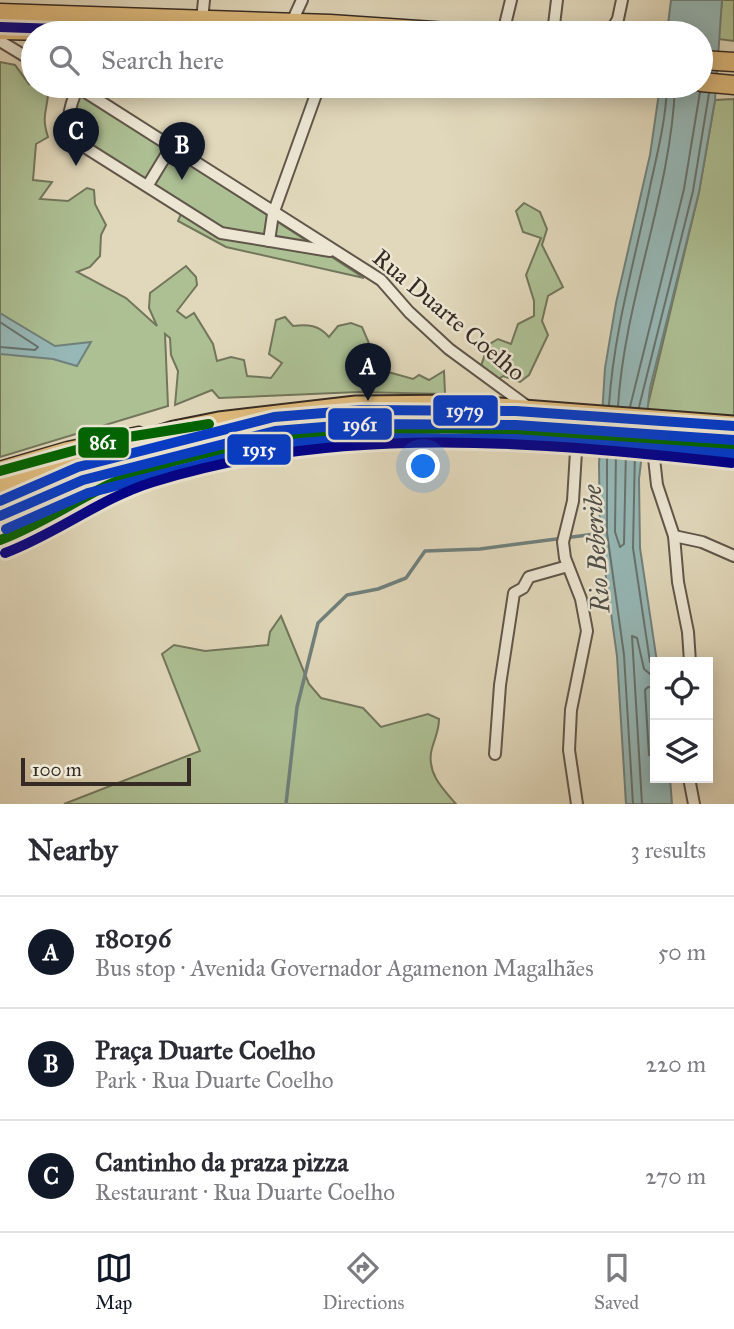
<!DOCTYPE html>
<meta charset="utf-8">
<style>
body{margin:0;font-family:"IM FELL Great Primer",serif;background:#f2f2f3;color:#2b2b33}
.controls{position:absolute;right:21px;bottom:21px;display:grid;overflow:hidden;border-radius:0px;box-shadow:0 4px 18px #0003}
.controls button{width:63px;height:63px;display:grid;place-items:center;padding:0;border:0;border-bottom:2px solid #e1e1e2;background:#fff;color:#2b2b33;font:35px sans-serif}
.scale{position:absolute;left:21px;bottom:18px;width:170px;box-sizing:border-box;padding-left:7px;border:4px solid #362b24;border-top:0;font-size:19px;line-height:24px;white-space:nowrap;color:#362b24;-webkit-text-stroke:5px #ece6d3;paint-order:stroke}
.you{position:absolute;left:424px;top:467px;width:24px;height:24px;margin:-18px;border:5px solid #fff;border-radius:50%;background:#1a73e8;box-shadow:0 0 0 10px #1a73e833}
.badge{display:grid;place-items:center;width:46px;height:46px;border-radius:50%;background:#111827;color:#fff;font-size:23px;font-weight:700}
.pin{position:absolute;translate:-50% -58px;filter:drop-shadow(0 2px 4px #0008)}
.pin::after{content:'';position:absolute;top:37px;width:24px;height:21px;background:inherit;clip-path:polygon(0 0,100% 0,50% 100%)}
.list{margin:0;padding:0;list-style:none}
h2{display:flex;justify-content:space-between;align-items:center;height:91px;margin:0;padding:0 28px;font-size:30px}
h2 small{font-size:23px;font-weight:400;color:#7c7c81}
.list li{display:grid;grid-template-columns:46px 1fr auto;gap:21px;align-items:center;box-sizing:border-box;height:112px;padding:0 28px;border-top:2px solid #e1e1e2}
.list b{display:block;font-size:26px;white-space:nowrap}
.list p{margin:0;font-size:23px;white-space:nowrap;color:#7c7c81}
.list em{font-size:23px;font-style:normal;color:#7c7c81}
.icon{flex:none;width:38px;height:38px;fill:none;stroke:currentColor;stroke-width:2;stroke-linecap:round;stroke-linejoin:round}
.map{position:relative;flex:none;width:734px;height:804px;overflow:hidden}
.search{position:absolute;background:#fff;box-shadow:0 4px 18px #0003;left:21px;right:21px;top:21px;height:77px;display:flex;align-items:center;gap:18px;box-sizing:border-box;padding:0 24px;border-radius:38px;color:#7c7c81;font-size:26px}
.sheet{height:427px;background:#fff}
nav{display:flex;justify-content:space-around;align-items:center;box-sizing:border-box;height:98px;border-top:2px solid #e1e1e2;background:#fff;font-size:19px;color:#7c7c81}
nav a{display:grid;justify-items:center;gap:4px}
nav .on{color:#111827}
.map>svg:first-child{display:block}
.green{fill:#adc094;stroke:#72765c;stroke-width:2}
.water{fill:#96b8b7;stroke:#70807c;stroke-width:2}
.lines{fill:none;stroke-linecap:round;stroke-linejoin:round}
.shore{stroke:#66726e;stroke-width:2}
.stream{stroke:#70807c;stroke-width:3.5}
.minor-casing{stroke:#61564a;stroke-width:14}
.primary-casing{stroke:#362b24;stroke-width:21}
.trunk-casing{stroke:#362b24;stroke-width:23}
.minor{stroke:#ece6d3;stroke-width:10}
.primary{stroke:#e0bc7e;stroke-width:18}
.trunk{stroke:#e0bc7e;stroke-width:19}
.bus-1-casing{stroke:#ece6d3;stroke-width:16}
.bus-2-casing{stroke:#ece6d3;stroke-width:16}
.bus-3-casing{stroke:#ece6d3;stroke-width:16}
.bus-4-casing{stroke:#ece6d3;stroke-width:16}
.bus-5-casing{stroke:#ece6d3;stroke-width:16}
.bus-1{stroke:#006400;stroke-width:10}
.bus-2{stroke:#043bc9;stroke-width:10}
.bus-3{stroke:#043bc9;stroke-width:10}
.bus-4{stroke:#043bc9;stroke-width:10}
.bus-5{stroke:#00008b;stroke-width:10}
.labels{text-anchor:middle;stroke-width:5;stroke-linejoin:round;paint-order:stroke}
.street-label{font-size:24px;fill:#362b24;stroke:#ece6d3}
.water-label{font-size:26px;font-style:italic;fill:#4e4e49;stroke:#ece6d3}
.line-badge{stroke:#ece6d3;stroke-width:2.5}
.badge-label{font-size:19px;text-anchor:middle;font-weight:bold;fill:#fff}
</style>
<div class="map">
<svg width="734" height="804" viewBox="0 0 734 804">
<rect width="100%" height="100%" fill="#e1d8bb"/>
<filter id="stains"><feTurbulence type="fractalNoise" baseFrequency=".00286" numOctaves="4"/><feColorMatrix values="0 0 0 0 .2 0 0 0 0 .09 0 0 0 0 .02 0 0 0 .5 -.17"/></filter>
<radialGradient id="worn" r=".72"><stop offset=".6" stop-color="#630" stop-opacity="0"/><stop offset="1" stop-color="#630" stop-opacity=".3"/></radialGradient>
<g class="green">
<polygon points="722,0 734,0 734,41 718,39"/>
<path d="M 0,62 L 15,65 L 29,84 L 33,82 L 33,86 L 48,87 C 49,111 40,112 48,137 L 36,144 L 33,180 L 52,182 L 40,199 L 68,201 L 87,188 L 94,190 L 95,204 L 106,225 L 101,235 L 100,256 L 90,267 L 77,272 L 126,298 L 157,326 L 149,308 L 150,293 L 186,266 L 196,277 L 197,285 L 177,311 L 186,318 L 194,313 L 213,344 L 217,361 L 231,357 L 244,360 L 247,376 L 271,378 L 282,363 L 269,354 L 276,320 L 285,317 L 293,326 C 308,324 319,325 329,337 L 338,326 L 351,323 L 362,327 L 374,355 L 381,356 L 381,370 L 413,379 L 419,375 L 429,380 L 444,371 L 445,394 L 358,392 L 219,398 L 212,390 L 175,405 L 178,371 L 171,355 L 170,338 L 165,334 L 168,406 L 0,457 Z"/>
<polygon points="81,94 364,278 226,247 178,221 183,209 164,191 62,129"/>
<polygon points="734,99 734,422 645,417 699,192 715,100"/>
<polygon points="524,203 540,212 547,229 542,245 563,287 548,296 542,321 548,335 529,375 520,382 503,376 496,381 480,369 488,345 498,339 511,344 518,324 534,316 534,301 526,275 541,238 523,232 516,211"/>
<path d="M 281,616 L 309,684 L 321,698 L 363,708 L 381,727 L 428,714 L 439,719 C 439,733 433,741 431,753 C 428,775 443,789 456,804 L 64,804 L 200,751 L 162,654 L 174,645 L 205,651 L 268,645 L 270,632 Z"/>
</g>
<g class="water">
<polygon points="671,0 722,0 715,100 699,192 650,388 639,479 640,548 657,662 655,778 670,778 672,804 626,804 617,656 600,534 599,464 605,368 616,303 650,155 660,86 701,86 701,33 667,33"/>
<polygon points="0,313 55,346 91,342 77,366 53,359 0,354"/>
</g>
<g class="lines">
<g class="shore">
<polyline points="0,322 38,347 35,350 0,347"/>
<path d="M 609,405 C 614,329 636,256 651,182 C 658,151 666,118 667,86"/>
<path d="M 618,406 C 625,297 671,193 675,86"/>
<polyline points="630,407 684,189 700,92"/>
<polyline points="639,407 693,191 709,93"/>
<polyline points="607,448 607,533 624,655 633,804"/>
<polyline points="616,448 615,532 620,547 624,544 626,449"/>
<polyline points="635,450 633,548 650,662 655,668"/>
<polyline points="655,688 648,687 645,690 649,755 655,757"/>
<polyline points="642,804 632,636 637,638 644,669 655,678"/>
</g>
<polyline class="stream" points="286,804 297,707 318,623 347,595 378,589 406,578 425,551 480,549 603,533"/>
<g class="minor-casing">
<g id="minor">
<polyline points="202,20 204,0"/>
<polyline points="291,24 302,0"/>
<polyline points="503,33 511,0"/>
<polyline points="553,33 557,0"/>
<polyline points="610,33 618,19 622,0"/>
<polyline points="0,41 33,61"/>
<polyline points="76,86 381,280 409,312 449,349 528,407"/>
<path d="M 78,87 C 69,107 63,127 80,144 L 221,233 L 330,251"/>
<polyline points="148,185 171,147"/>
<polyline points="269,241 273,214 319,86"/>
<polyline points="577,435 573,501 563,542 565,558 581,599 587,631 571,710 569,750 577,804"/>
<polyline points="652,440 657,485 674,536 678,582 688,632 690,662"/>
<polyline points="674,536 702,542 734,556"/>
<polyline points="495,754 500,685 514,593 523,588 529,577 568,566"/>
<polyline points="689,778 694,804"/>
</g>
</g>
<g class="primary-casing">
<g id="primary">
<polyline points="0,13 330,24 463,33"/>
<polyline points="0,30 149,33"/>
<polyline points="701,60 734,62"/>
<polyline points="701,82 734,85"/>
<polyline points="0,471 68,451 139,436"/>
<polyline points="0,540 22,533 123,481"/>
</g>
</g>
<g class="trunk-casing">
<g id="trunk">
<polyline points="0,486 174,431 219,422 356,406 459,405 734,426"/>
<path d="M 0,526 C 16,519 31,509 48,502 C 98,480 156,465 210,452 C 374,413 568,430 734,449"/>
</g>
</g>
<use href="#minor" class="minor"/>
<use href="#primary" class="primary"/>
<use href="#trunk" class="trunk"/>
<g class="bus-1-casing">
<g id="bus-1">
<polyline points="0,471 116,439 209,424"/>
<path d="M 0,540 C 51,521 96,485 148,469 C 338,409 540,428 734,449"/>
</g>
</g>
<g class="bus-2-casing">
<polyline id="bus-2" points="0,516 83,480 275,431 361,424 516,425 734,440"/>
</g>
<g class="bus-3-casing">
<polyline id="bus-3" points="6,529 88,493 277,445 362,438 515,439 733,454"/>
</g>
<g class="bus-4-casing">
<polyline id="bus-4" points="0,501 78,467 274,417 361,410 516,411 734,426"/>
</g>
<g class="bus-5-casing">
<g id="bus-5">
<polyline points="0,27 174,33"/>
<path d="M 5,553 C 56,534 101,498 153,482 C 341,423 540,442 732,463"/>
</g>
</g>
<use href="#bus-1" class="bus-1"/>
<use href="#bus-2" class="bus-2"/>
<use href="#bus-3" class="bus-3"/>
<use href="#bus-4" class="bus-4"/>
<use href="#bus-5" class="bus-5"/>
</g>
<g class="labels">
<g class="street-label">
<text transform="translate(449 315) rotate(40)" y="8">Rua Duarte Coelho</text>
</g>
<g class="water-label">
<text transform="translate(596 549) rotate(-94)" y="9">Rio Beberibe</text>
</g>
</g>
<g class="line-badge">
<rect x="432" y="394" width="67" height="33" rx="7" fill="#043bc9"/>
<rect x="327" y="407" width="66" height="34" rx="7" fill="#043bc9"/>
<rect x="77" y="426" width="53" height="33" rx="7" fill="#006400"/>
<rect x="226" y="433" width="66" height="33" rx="7" fill="#043bc9"/>
</g>
<g class="badge-label">
<text x="465" y="417">1979</text>
<text x="360" y="431">1961</text>
<text x="103" y="449">861</text>
<text x="259" y="456">1915</text>
</g>
<rect width="100%" height="100%" filter="url(#stains)"/>
<rect width="100%" height="100%" fill="url(#worn)"/>
</svg>
<div class="controls">
<button><svg class="icon" aria-label="locate" viewBox="0 0 24 24"><circle cx="12" cy="12" r="6"/><path d="M12 2v4M12 18v4M2 12h4M18 12h4"/></svg></button>
<button><svg class="icon" aria-label="layers" viewBox="0 0 24 24"><path d="M12 4l9 5-9 5-9-5zM3 14l9 5 9-5"/></svg></button>
</div>
<div class="scale">100 m</div>
<div class="you"></div>
<div class="pin badge" style="left:368px;top:401px">A</div>
<div class="pin badge" style="left:182px;top:180px">B</div>
<div class="pin badge" style="left:76px;top:166px">C</div>
<div class="search"><svg class="icon" aria-label="search" viewBox="0 0 24 24"><circle cx="10" cy="10" r="6"/><path d="M15 15l6 6"/></svg>Search here</div>
</div>
<section class="sheet">
<h2>Nearby<small>3 results</small></h2>
<ul class="list">
<li><span class="badge">A</span><div><b>180196</b><p>Bus stop · Avenida Governador Agamenon Magalhães</p></div><em>50 m</em></li>
<li><span class="badge">B</span><div><b>Praça Duarte Coelho</b><p>Park · Rua Duarte Coelho</p></div><em>220 m</em></li>
<li><span class="badge">C</span><div><b>Cantinho da praza pizza</b><p>Restaurant · Rua Duarte Coelho</p></div><em>270 m</em></li>
</ul>
</section>
<nav>
<a class="on"><svg class="icon" aria-label="map" viewBox="0 0 24 24"><path d="M3 6l6-2 6 2 6-2v14l-6 2-6-2-6 2zM9 4v14M15 6v14"/></svg>Map</a>
<a><svg class="icon" aria-label="directions" viewBox="0 0 24 24"><path d="M12 3l9 9-9 9-9-9zM9 14v-3h6M13 9l2 2-2 2"/></svg>Directions</a>
<a><svg class="icon" aria-label="saved" viewBox="0 0 24 24"><path d="M7 4h10v16l-5-4-5 4z"/></svg>Saved</a>
</nav>
